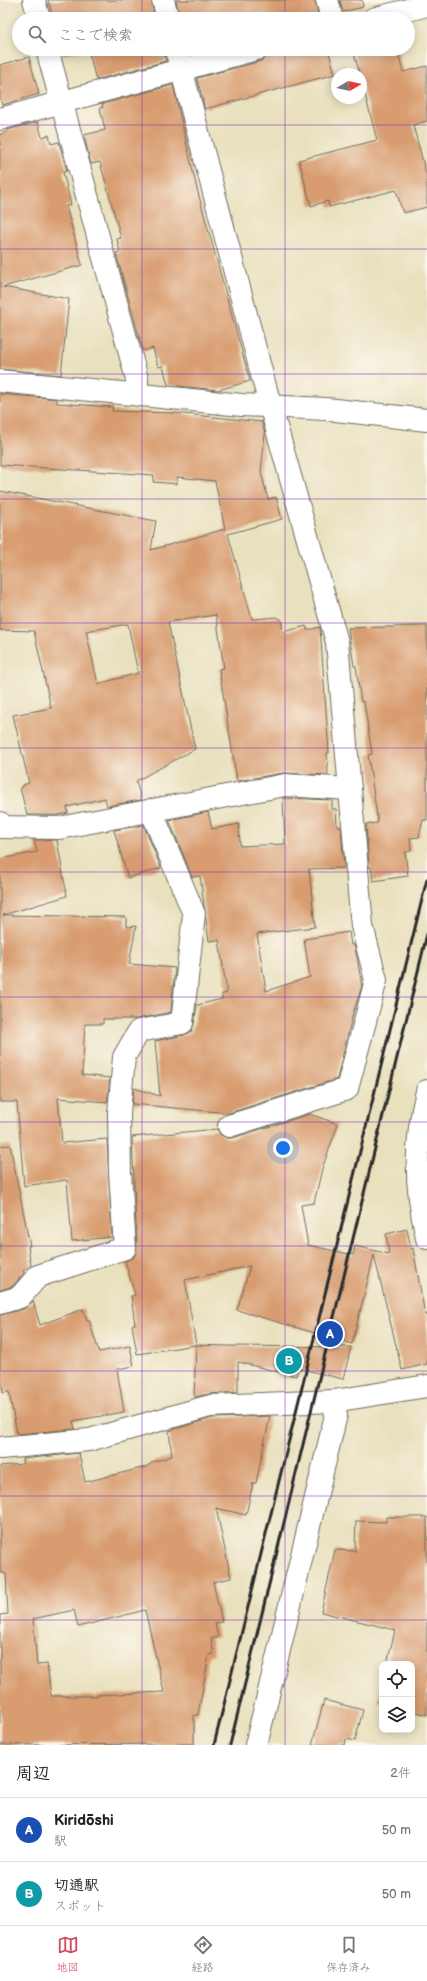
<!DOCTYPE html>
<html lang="ja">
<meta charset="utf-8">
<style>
body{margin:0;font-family:"Balsamiq Sans","Klee One",sans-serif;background:#f2f2f2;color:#222}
.controls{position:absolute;right:12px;bottom:12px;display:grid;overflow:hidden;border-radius:8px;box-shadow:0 2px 10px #0003}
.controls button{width:36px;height:36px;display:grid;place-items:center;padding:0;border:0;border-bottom:1px solid #e0e0e0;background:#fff;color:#222;font:20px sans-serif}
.compass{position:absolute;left:331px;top:68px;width:36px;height:36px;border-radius:50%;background:#fff;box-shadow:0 2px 10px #0003;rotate:81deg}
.you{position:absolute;left:283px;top:1148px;width:14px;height:14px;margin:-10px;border:3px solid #fff;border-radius:50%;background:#1a73e8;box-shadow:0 0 0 6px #1a73e833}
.badge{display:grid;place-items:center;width:26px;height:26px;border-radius:50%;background:#d1495b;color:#fff;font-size:13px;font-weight:700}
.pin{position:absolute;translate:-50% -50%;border:2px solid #fff;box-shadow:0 1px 4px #0006}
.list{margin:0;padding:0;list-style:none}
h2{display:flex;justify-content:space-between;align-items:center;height:52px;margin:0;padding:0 16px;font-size:17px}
h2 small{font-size:13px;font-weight:400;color:#767676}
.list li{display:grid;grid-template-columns:26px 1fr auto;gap:12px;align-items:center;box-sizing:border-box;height:64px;padding:0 16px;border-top:1px solid #e0e0e0}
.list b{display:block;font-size:15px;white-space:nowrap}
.list p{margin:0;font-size:13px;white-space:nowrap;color:#767676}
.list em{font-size:13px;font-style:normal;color:#767676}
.icon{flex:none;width:22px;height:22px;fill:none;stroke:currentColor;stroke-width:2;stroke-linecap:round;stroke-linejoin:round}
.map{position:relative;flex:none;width:427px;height:1745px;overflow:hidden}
.search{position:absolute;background:#fff;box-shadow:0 2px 10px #0003;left:12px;right:12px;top:12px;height:44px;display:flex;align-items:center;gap:10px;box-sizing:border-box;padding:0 14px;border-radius:22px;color:#767676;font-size:15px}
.sheet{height:180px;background:#fff}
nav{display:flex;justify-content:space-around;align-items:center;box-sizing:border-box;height:56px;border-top:1px solid #e0e0e0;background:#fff;font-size:11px;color:#767676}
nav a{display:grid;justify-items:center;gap:2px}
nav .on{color:#d1495b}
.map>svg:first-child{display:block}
.building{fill:#d89c6f;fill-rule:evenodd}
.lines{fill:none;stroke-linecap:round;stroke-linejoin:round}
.minor-casing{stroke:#6e6a5e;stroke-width:24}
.minor{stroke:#fff;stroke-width:22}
.rail{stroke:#2b2b2b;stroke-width:3}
.grid{fill:none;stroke:#7b2cbf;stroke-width:1;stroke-opacity:0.55}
</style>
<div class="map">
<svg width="427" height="1745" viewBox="0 0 427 1745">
<rect width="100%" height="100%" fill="#fbf7ec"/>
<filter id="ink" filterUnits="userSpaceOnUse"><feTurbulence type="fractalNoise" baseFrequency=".025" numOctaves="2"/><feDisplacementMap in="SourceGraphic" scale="8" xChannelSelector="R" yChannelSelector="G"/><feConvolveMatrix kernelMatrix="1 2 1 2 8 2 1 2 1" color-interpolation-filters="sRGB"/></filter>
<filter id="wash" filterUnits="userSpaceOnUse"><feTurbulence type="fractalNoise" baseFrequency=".012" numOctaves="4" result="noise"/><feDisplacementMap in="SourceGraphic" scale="16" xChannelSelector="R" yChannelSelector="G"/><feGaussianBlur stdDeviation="0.9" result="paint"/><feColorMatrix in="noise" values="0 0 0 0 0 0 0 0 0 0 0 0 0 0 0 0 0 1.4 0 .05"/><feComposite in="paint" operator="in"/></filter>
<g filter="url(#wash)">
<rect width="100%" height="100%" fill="#e9e0bd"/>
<g id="blocks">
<g class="building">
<polygon points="48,0 151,0 155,19 53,19"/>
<polygon points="176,0 315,0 319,19 180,19"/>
<polygon points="340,0 362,0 363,7 343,12"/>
<polygon points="61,49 86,49 63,55"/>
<polygon points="88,49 164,49 166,61 96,80"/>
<polygon points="189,49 209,49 190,54"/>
<polygon points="269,49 328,49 335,74 205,109 197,78 261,61 266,57"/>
<polygon points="370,49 397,49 403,72 427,66 427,121 413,125 427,177 427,207 403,213 396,190 329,207 328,201 311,206 299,160 377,140 354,53"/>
<polygon points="29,57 39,94 2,105 0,98 0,65"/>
<polygon points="173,85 197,189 250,381 218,390 168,385 163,366 158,367 153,348 143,351 116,253 120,252 117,239 121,238 100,162 91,164 84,135 105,130 100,108 103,107 102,104"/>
<polygon points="38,122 42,137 49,135 51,144 59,142 67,171 63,172 71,205 66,206 82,265 3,287 69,299 61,375 0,369 0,134 7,132 7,130"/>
<path d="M 0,394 L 57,399 L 57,403 L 113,407 L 112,411 L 175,413 L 262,422 L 265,434 L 261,472 L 268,499 L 276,497 L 282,519 L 228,534 L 252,619 L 278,617 L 279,619 L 281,619 L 283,632 L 306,626 L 307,630 L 320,627 L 329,753 L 327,753 L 328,775 L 283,773 L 237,781 L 219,669 L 224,668 L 216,615 L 168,622 L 195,749 L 136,781 L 141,800 L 107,806 L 105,798 L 67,807 L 68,813 L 57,815 L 27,815 L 20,788 L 23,787 L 23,785 L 29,783 L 13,715 L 51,708 L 34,631 L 0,630 L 0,491 L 156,521 L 151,550 L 225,529 L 215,481 L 177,477 L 177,484 L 153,482 L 154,475 L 0,465 ZM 128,624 L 138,673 L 98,684 L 86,631 Z"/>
<polygon points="427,626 427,820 423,820 419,837 410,838 411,851 405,852 408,876 373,881 371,867 369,867 366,824 378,823 368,755 372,754 364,702 361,702 356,666 354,666 348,628"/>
<polygon points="283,798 332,800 332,809 336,809 337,827 341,827 344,868 309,869 315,927 257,934 266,991 310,977 304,939 349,932 351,945 354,945 357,957 362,986 353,1013 337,1079 229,1113 132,1104 134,1088 160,1096 155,1041 184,1035 191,1032 194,1024 197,1005 222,999 222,994 227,993 219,940 209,941 200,876 192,877 169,820 208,812 212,829 239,824 240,846 285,844"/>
<polygon points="144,825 161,868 128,878 114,830"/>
<polygon points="34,840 57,840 67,896 3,915 126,917 126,927 136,926 129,964 175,968 171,1012 137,1019 103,1019 103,1024 85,1024 82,1075 110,1078 107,1102 58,1098 62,1143 107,1139 112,1237 72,1241 67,1180 24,1186 17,1102 0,1102 0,859 37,852"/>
<polygon points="310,1114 338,1124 322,1169 314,1203 301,1205 308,1245 353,1255 355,1246 389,1254 386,1234 407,1229 411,1249 413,1248 425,1315 427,1314 427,1364 402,1370 374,1255 352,1344 237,1310 250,1266 185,1280 196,1345 137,1354 132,1325 135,1324 131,1296 135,1295 125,1261 134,1257 137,1248 132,1137 217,1129 221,1135 227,1138 232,1138"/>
<polygon points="10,1145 30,1246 28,1246 31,1266 23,1271 24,1273 13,1286 0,1290 0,1146"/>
<polygon points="33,1301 40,1325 83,1309 87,1320 89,1320 99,1352 130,1346 134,1366 117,1369 124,1412 73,1421 75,1429 17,1434 9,1392 3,1393 0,1371 0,1315 24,1309"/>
<polygon points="196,1345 226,1346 351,1347 343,1379 298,1368 296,1376 238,1362 238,1392 209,1394 194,1397"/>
<path d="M 270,1416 L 256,1483 L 253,1483 L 246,1515 L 216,1508 L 231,1578 L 213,1582 L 222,1622 L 215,1623 L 218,1637 L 211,1639 L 214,1654 L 209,1655 L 198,1715 L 194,1715 L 194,1744 L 0,1745 L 0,1615 L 8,1614 L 6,1574 L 0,1572 L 0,1466 L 23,1464 L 22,1459 L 79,1453 L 85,1482 L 146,1467 L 153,1462 L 172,1456 L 169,1431 L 212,1418 ZM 74,1610 L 78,1627 L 145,1610 L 164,1692 L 96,1695 L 96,1696 L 51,1696 L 47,1664 L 37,1665 L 33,1619 Z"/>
<polygon points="386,1517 427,1517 427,1715 412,1711 412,1664 387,1664 395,1630 321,1612 335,1550 355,1551 356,1521 386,1522"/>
<polygon points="382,1684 382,1703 378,1702"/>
<polygon points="324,1700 363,1710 355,1741 346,1739 345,1745 312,1745"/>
</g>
</g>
</g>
<g filter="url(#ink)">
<use href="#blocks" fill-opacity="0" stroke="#6e6a5e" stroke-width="1"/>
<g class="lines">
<g class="minor-casing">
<g id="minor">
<polyline points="34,0 39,19"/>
<polyline points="163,0 168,19"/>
<polyline points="327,0 332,19"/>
<polyline points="373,19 427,5"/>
<polyline points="47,49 137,379 137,394"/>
<polyline points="176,49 270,405 337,642 362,926 376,980 347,1089 229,1126"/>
<polyline points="0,119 257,49"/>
<polyline points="0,381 242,405 326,409 427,420"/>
<polyline points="0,823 1,827 59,828 285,785 350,789"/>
<path d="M 427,1091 C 414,1144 415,1185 427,1238"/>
<polyline points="0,1303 20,1297 38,1276 125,1248 120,1173 119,1113 124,1057 139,1031 182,1023 194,914 151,810"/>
<polyline points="0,1448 89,1440 210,1406 334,1401 427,1386"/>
<polyline points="256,1745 336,1415 334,1401"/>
</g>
</g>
<use href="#minor" class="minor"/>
<g class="rail">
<polyline points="214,1745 427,879"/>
<polyline points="230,1745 427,934"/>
</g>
</g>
</g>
<path class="grid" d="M 142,0 L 142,19M 285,0 L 285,19M 142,49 L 142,1745M 285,49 L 285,1745M 0,125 L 427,125M 0,249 L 427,249M 0,374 L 427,374M 0,499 L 427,499M 0,623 L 427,623M 0,748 L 427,748M 0,872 L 427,872M 0,997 L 427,997M 0,1122 L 427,1122M 0,1246 L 427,1246M 0,1371 L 427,1371M 0,1496 L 427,1496M 0,1620 L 427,1620"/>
</svg>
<div class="controls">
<button><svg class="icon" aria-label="locate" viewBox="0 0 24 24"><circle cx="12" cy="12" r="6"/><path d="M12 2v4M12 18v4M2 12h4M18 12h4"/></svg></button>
<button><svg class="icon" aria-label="layers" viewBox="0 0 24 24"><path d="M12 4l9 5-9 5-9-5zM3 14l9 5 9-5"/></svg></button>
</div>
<svg class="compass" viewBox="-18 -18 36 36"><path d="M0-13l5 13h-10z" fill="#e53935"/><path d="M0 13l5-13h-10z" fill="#767676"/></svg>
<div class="you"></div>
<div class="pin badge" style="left:330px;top:1334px;background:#1a4fb4">A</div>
<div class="pin badge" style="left:289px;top:1361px;background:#0f9aa8">B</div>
<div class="search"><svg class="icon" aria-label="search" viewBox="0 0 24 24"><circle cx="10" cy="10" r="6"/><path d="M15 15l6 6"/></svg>ここで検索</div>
</div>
<section class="sheet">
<h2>周辺<small>2件</small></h2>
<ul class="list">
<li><span class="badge" style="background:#1a4fb4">A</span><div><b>Kiridōshi</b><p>駅</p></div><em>50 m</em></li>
<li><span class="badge" style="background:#0f9aa8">B</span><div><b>切通駅</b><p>スポット</p></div><em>50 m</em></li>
</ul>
</section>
<nav>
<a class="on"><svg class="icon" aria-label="map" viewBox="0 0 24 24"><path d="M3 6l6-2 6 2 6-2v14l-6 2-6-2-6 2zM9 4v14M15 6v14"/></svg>地図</a>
<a><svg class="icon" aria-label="directions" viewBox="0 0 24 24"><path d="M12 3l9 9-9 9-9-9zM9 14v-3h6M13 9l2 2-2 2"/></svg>経路</a>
<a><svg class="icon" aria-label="saved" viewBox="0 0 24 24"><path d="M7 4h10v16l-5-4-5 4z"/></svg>保存済み</a>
</nav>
